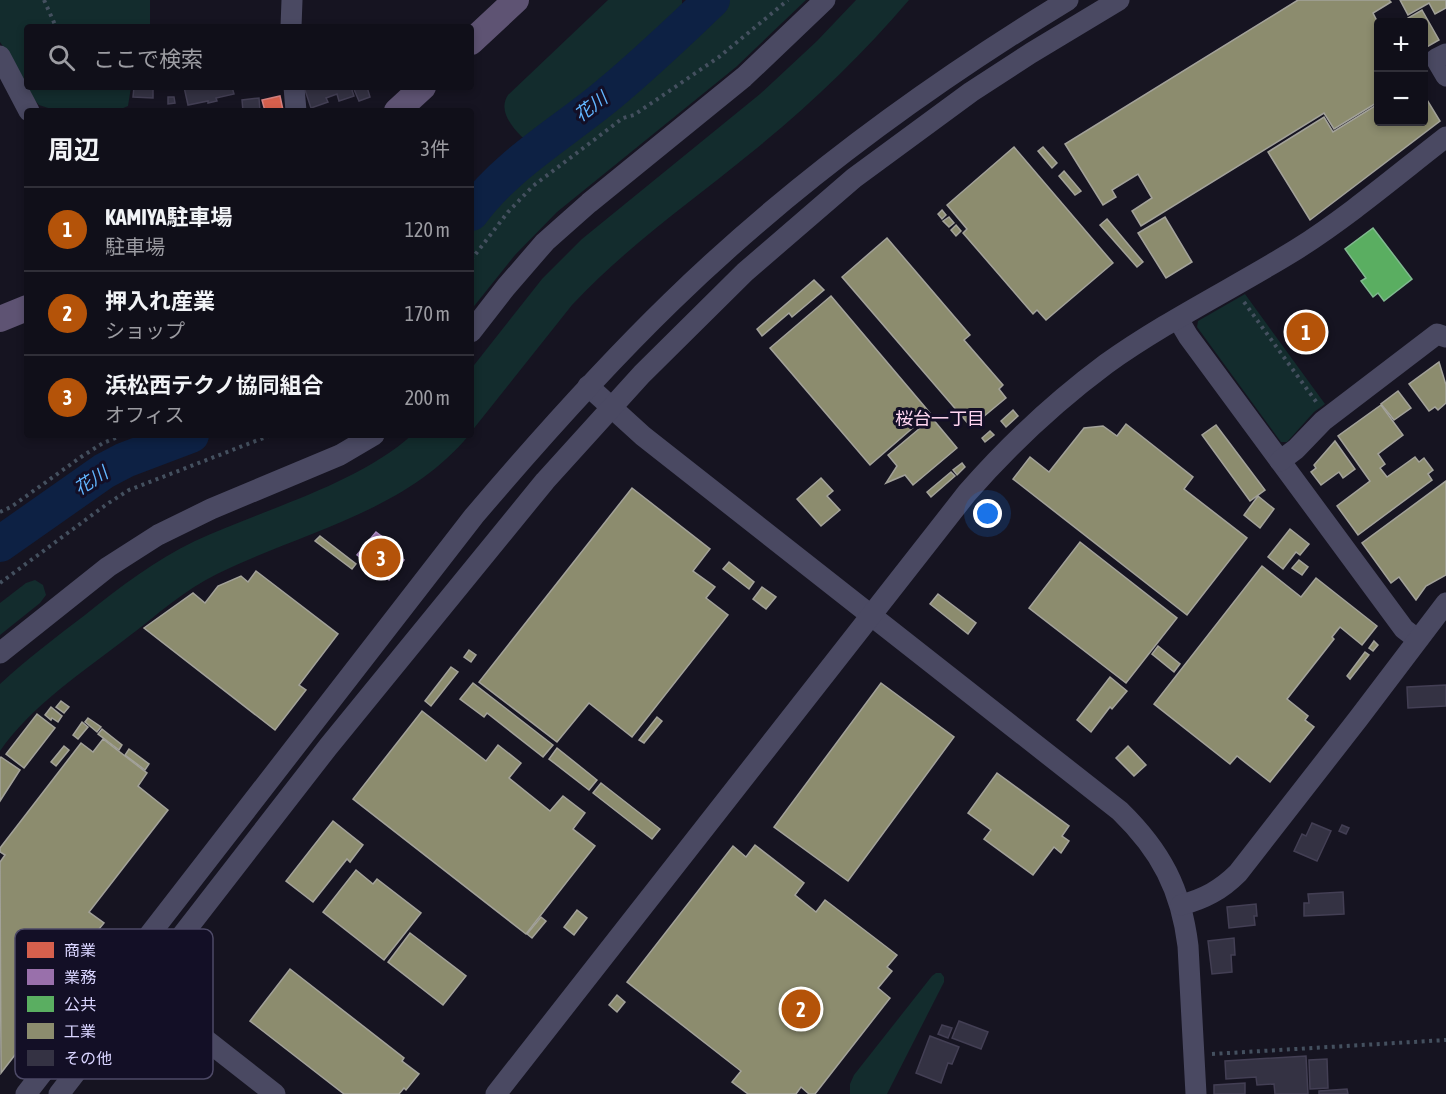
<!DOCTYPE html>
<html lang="ja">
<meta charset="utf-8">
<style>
body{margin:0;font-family:"Asap Condensed","Noto Sans JP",sans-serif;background:#1e1d26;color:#f1f3f6}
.controls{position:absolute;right:18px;top:18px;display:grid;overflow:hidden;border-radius:6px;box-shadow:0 3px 9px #0003}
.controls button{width:54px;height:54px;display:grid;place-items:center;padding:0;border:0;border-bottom:2px solid #302f38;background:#100f19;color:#f1f3f6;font:30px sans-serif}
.you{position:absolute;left:988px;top:514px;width:21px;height:21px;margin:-15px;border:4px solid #fff;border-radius:50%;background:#1a73e8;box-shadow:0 0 0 9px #1a73e833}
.badge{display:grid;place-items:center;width:39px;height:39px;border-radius:50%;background:#b45309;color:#fff;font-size:20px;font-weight:700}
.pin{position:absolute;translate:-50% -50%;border:3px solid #fff;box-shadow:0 2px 6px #0006}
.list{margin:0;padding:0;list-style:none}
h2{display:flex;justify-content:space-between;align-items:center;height:78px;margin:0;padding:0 24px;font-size:26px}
h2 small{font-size:20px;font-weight:400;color:#9c9ca2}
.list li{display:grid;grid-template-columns:39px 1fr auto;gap:18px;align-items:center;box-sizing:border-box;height:84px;padding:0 24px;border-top:2px solid #302f38}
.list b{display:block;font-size:22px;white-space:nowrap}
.list p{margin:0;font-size:20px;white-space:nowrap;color:#9c9ca2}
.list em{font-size:20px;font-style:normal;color:#9c9ca2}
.icon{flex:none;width:33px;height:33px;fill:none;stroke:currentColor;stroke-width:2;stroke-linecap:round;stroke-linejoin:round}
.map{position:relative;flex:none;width:1446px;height:1094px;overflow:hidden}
.search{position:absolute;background:#100f19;box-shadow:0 3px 9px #0003;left:24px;top:24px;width:450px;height:66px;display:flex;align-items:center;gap:15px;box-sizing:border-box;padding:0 21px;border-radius:6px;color:#9c9ca2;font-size:22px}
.panel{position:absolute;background:#100f19;box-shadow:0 3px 9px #0003;left:24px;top:108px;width:450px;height:330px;border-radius:6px}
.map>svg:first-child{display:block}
.green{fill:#132c2d}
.shops{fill:#d6604d;stroke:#d78382;stroke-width:1.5}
.offices{fill:#9970ab;stroke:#ac8ec4;stroke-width:1.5}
.public{fill:#5aae61;stroke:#80b990;stroke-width:1.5}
.industry{fill:#8c8c6e;stroke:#a3a29a;stroke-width:1.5}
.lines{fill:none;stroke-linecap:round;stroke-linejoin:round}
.river{stroke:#0d2144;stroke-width:36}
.building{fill:#343243;stroke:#433f54;stroke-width:1.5}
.path{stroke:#44505f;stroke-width:4;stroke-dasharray:3 4.5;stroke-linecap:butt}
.minor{stroke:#4a4962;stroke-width:21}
.major{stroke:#5e5373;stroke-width:26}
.labels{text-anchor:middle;stroke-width:6;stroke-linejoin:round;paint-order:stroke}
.water-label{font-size:18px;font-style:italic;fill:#62b6ff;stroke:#130f26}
.neighbourhood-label{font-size:18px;fill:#ffd6f0;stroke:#130f26}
.key{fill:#130f26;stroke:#4e4a67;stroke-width:1.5}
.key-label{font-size:16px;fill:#d9d4ff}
</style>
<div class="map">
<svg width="1446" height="1094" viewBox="0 0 1446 1094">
<rect width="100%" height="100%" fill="#161421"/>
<g class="green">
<polygon points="0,0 150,0 150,27 27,27 27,87 131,87 128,106 119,110 51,109 39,105 29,94 11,58 0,42"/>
<path d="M 608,0 L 682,0 L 682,10 L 677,18 C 632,60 586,99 537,135 L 529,138 L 522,137 C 511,126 498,110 508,95 Z"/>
<polygon points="727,0 806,0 736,67 557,212 515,255 471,310 471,231 495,201 522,173 625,94"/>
<path d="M 856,0 L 909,0 C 862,55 809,106 752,152 C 691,202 626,247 572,305 L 471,432 L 471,369 L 542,279 L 582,239 L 760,94 L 817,41 Z"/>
<polygon points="1245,294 1325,404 1314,412 1287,442 1281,442 1197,327 1198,321"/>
<path d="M 412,435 L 469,435 C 406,512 302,532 217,574 C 184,590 157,615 128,637 C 83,672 33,704 0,751 L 0,684 C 27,659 56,637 85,615 C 120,587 155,560 195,541 C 264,509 356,485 412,435 Z"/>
<polygon points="35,580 43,585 46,595 40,603 0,635 0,603 26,583"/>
<polygon points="936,973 941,973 944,977 944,982 887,1094 850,1094 850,1084 854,1075 932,976"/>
</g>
<polygon class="shops" points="280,96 283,110 265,111 262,100"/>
<polygon class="offices" points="376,532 385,539 382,543 404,560 389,580 357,555"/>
<polygon class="public" points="1373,228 1412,279 1384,301 1378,293 1373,297 1361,281 1366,278 1345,249"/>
<g class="industry">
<polygon points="1298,0 1389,0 1391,2 1373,13 1378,23 1378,102 1334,129 1324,113 1141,226 1132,211 1152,198 1138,174 1112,190 1116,197 1103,205 1065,144"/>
<polygon points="1400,0 1446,0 1446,8 1435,14 1429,3 1408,15"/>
<polygon points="1422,10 1439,40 1425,48 1424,22 1410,22 1408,18"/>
<polygon points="1424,95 1440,121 1310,220 1268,152 1324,117 1333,132 1378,104 1378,122 1424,122"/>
<polygon points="1014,147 1113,263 1046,320 1037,310 1033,314 963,233 967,229 947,205"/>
<polygon points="1043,147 1057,163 1052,168 1038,151"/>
<polygon points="1064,171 1081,191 1075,195 1059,176"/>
<polygon points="942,210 946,215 942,219 938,214"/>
<polygon points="949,217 954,223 949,227 943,221"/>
<polygon points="1165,217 1192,262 1166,278 1138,233"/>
<polygon points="1107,219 1143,262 1137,267 1100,225"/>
<polygon points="956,225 961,231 956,236 951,230"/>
<polygon points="887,238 970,335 964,340 1003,385 999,389 1006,398 971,427 842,277"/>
<polygon points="814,280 824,290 792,317 789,313 762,336 757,329"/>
<polygon points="831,296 930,413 870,465 770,348"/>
<polygon points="1439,362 1446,385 1446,403 1438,410 1435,407 1429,411 1409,384"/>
<polygon points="1398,391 1411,408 1394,420 1381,404"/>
<polygon points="1381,405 1403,435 1378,454 1385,464 1380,468 1387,477 1415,457 1419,462 1424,458 1433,470 1428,474 1432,480 1358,535 1337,506 1370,481 1338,436"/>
<polygon points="1013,410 1018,416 1006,427 1001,421"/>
<polygon points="932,418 957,448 913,485 905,475 886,483 897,466 888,455"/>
<polygon points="1126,424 1193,477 1184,489 1247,538 1187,615 1013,479 1030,457 1049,472 1084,428 1103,426 1117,436"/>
<polygon points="1216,425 1265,490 1250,501 1202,435"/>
<polygon points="990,431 994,435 985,442 982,438"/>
<polygon points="1335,441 1355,469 1343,478 1339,472 1321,485 1311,472 1316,468 1314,465"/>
<polygon points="962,463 965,467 957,475 953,470"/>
<polygon points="951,472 955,476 931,497 927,492"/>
<polygon points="821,478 833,491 827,496 840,510 821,526 797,499"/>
<polygon points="1446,481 1446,575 1426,586 1416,600 1399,577 1391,583 1362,543"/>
<polygon points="632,488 710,549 693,571 715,587 706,598 728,615 632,737 589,703 557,742 479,682"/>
<polygon points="1258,496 1274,509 1260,528 1244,515"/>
<polygon points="1290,529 1309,544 1300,555 1296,552 1283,569 1268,557"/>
<polygon points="320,536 356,564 352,569 315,541"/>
<polygon points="1080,542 1177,618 1126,683 1029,608"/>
<polygon points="1299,560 1308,567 1302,575 1292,568"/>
<polygon points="729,562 754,582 749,589 723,569"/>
<polygon points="1262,566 1301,597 1316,578 1377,626 1362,645 1340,627 1332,637 1334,639 1287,699 1308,716 1305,720 1314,727 1270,782 1237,756 1230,764 1154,704"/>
<polygon points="256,571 338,634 299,685 306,690 275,730 144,628 193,593 205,603 218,586 241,576 248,582"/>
<polygon points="762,587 776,597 766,609 753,599"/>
<polygon points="938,594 976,623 968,634 930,604"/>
<polygon points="1374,641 1378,645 1373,651 1369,648"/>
<polygon points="1158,646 1180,664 1174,672 1152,654"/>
<polygon points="469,650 476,655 471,662 464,657"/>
<polygon points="1365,652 1369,655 1350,679 1347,676"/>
<polygon points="451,667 458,672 431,706 425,701"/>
<polygon points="1110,677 1127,691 1112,709 1110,707 1091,732 1077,720"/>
<polygon points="473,683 553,745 543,757 487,713 484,717 460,699"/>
<polygon points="881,683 954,737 848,881 774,827"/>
<polygon points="61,701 69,707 64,713 56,707"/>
<polygon points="51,707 62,716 58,722 52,718 51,720 45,715"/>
<polygon points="422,711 486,761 498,745 521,763 509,778 550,811 563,796 585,813 573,829 595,846 526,934 353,799"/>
<polygon points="37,714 55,728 24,768 6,754"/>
<polygon points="657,717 662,721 644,743 639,740"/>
<polygon points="88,718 101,727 97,732 85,722"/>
<polygon points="82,722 88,727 78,739 73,735"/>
<polygon points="102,729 122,745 119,750 98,734"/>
<polygon points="103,739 147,773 138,786 168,810 89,912 104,923 91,939 100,945 1,1073 0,862 5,855 0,852 0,848 81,743 93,752"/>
<polygon points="64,746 69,750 56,766 51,762"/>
<polygon points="1128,746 1146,765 1134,776 1116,758"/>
<polygon points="557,748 597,780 589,790 549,759"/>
<polygon points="129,749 149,764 145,770 125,755"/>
<polygon points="1,757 20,770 0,801 0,759"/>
<polygon points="997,773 1069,826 1062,836 1069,841 1061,853 1054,847 1033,875 984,839 991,830 968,813"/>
<polygon points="601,783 660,829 652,839 593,793"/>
<polygon points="333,821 363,845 350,862 347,859 313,902 286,881"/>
<polygon points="755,845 804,883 795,895 816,912 825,900 897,955 887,967 892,971 878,988 890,998 815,1094 809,1094 801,1087 796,1094 748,1094 732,1082 741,1071 627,982 733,846 746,857"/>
<polygon points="356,870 373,884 377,879 421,913 384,960 323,912"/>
<polygon points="577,910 587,918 574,935 564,927"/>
<polygon points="541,917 546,921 532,938 527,934"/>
<polygon points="410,933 466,976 443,1005 388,962"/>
<polygon points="290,969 404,1058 402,1061 419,1074 406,1090 404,1088 399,1094 344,1094 250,1021"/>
<polygon points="617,995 625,1002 617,1012 609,1005"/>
</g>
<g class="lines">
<g class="river">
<path d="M 471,213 C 505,167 555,137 599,102 C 639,70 675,35 712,0"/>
<polyline points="0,544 104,471 125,460 191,435"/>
</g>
</g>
<g class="building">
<polygon points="134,87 153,87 153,98 133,97"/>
<polygon points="184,87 232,87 234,94 216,98 217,101 208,103 208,101 188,105"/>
<polygon points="304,87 351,87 354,96 339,101 337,94 326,98 328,102 311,108"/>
<polygon points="353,87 367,87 370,97 359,101"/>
<polygon points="168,97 174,97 175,103 168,104"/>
<polygon points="259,98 260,111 243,111 242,100"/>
<polygon points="1446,685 1446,706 1408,708 1407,687"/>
<polygon points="1312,823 1331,831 1317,861 1294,851 1302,834 1306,836"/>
<polygon points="1342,825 1349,828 1346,834 1339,831"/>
<polygon points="1343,892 1344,914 1304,916 1304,903 1309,903 1308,894"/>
<polygon points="1256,904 1257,916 1254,916 1255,925 1229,928 1227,907"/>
<polygon points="1234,938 1235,955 1231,955 1232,972 1212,974 1208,941"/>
<polygon points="959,1021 988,1032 981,1049 952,1038"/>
<polygon points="942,1025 952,1028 948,1038 938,1034"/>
<polygon points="930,1036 959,1047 952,1064 948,1063 941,1083 916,1073"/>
<polygon points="1306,1056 1308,1094 1275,1094 1274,1084 1257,1085 1256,1077 1226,1079 1225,1061"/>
<polygon points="1327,1059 1328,1088 1310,1089 1309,1060"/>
<polygon points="1245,1083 1245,1094 1214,1094 1214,1085"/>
<polygon points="1347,1089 1348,1094 1319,1094 1319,1091"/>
</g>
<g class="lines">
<g class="path">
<polyline points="44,0 56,27"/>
<polyline points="471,260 508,212 533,186 623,118 634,115 719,57 788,0"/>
<polyline points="1244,302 1317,403"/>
<polyline points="0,512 11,507 81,457 103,443 123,435"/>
<polyline points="0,583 107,504 129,490 271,435"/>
<polyline points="1212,1054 1446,1040"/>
</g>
<g class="minor">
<polyline points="291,27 292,0"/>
<polyline points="1446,54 1436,59 1446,76"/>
<polyline points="0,56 29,111"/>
<polyline points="294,87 296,111"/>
<polyline points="1178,319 1188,336 1404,629 1417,639"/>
<polyline points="471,332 506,287 545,242 589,203 744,77 825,0"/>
<path d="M 588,386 L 643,436 L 1120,811 C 1161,851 1181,889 1188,946 L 1196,1094"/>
<polyline points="1280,461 1296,449 1323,421 1437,334 1446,337"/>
<polyline points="0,653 108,567 158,535 211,509 340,455 374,435"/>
<path d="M 1181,905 C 1204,899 1221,890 1238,873 L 1358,719 L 1446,603"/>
<polyline points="141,989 275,1094"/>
<path d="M 26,1094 L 474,516 C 537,442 601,370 671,302 C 790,186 925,87 1068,0"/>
<polyline points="59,1094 328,747 545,481 642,374 745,272 854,178 971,92 1031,53 1119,0"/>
<path d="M 496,1094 L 967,493 C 1009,445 1055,402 1106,364 C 1166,321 1234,288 1297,249 C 1349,216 1397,175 1446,137"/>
</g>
<g class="major">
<polyline points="471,42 516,0"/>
<polyline points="397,111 423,87"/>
<polyline points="0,319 27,308"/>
</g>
</g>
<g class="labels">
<g class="water-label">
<text transform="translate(591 107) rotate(-37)" y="6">花川</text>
<text transform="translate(91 481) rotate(-33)" y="6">花川</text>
</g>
<g class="neighbourhood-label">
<text x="940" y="425">桜台一丁目</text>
</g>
</g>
<rect x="15" y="929" width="198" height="150" rx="9" class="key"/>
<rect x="27" y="942" width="27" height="16" fill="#d6604d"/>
<rect x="27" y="969" width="27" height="16" fill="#9970ab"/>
<rect x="27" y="996" width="27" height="16" fill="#5aae61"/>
<rect x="27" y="1023" width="27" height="16" fill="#8c8c6e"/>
<rect x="27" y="1050" width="27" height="16" fill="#343243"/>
<g class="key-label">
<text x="64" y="956">商業</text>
<text x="64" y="983">業務</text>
<text x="64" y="1010">公共</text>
<text x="64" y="1037">工業</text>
<text x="64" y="1064">その他</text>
</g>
</svg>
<div class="controls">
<button>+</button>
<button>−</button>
</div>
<div class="you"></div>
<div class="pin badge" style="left:1306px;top:332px">1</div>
<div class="pin badge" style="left:801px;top:1009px">2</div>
<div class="pin badge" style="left:381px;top:558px">3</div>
<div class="search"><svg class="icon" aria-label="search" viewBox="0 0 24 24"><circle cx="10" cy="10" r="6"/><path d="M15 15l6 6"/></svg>ここで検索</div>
<section class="panel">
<h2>周辺<small>3件</small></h2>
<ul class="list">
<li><span class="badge">1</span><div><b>KAMIYA駐車場</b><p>駐車場</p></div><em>120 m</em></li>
<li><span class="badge">2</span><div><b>押入れ産業</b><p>ショップ</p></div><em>170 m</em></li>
<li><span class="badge">3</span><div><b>浜松西テクノ協同組合</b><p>オフィス</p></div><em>200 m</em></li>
</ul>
</section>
</div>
